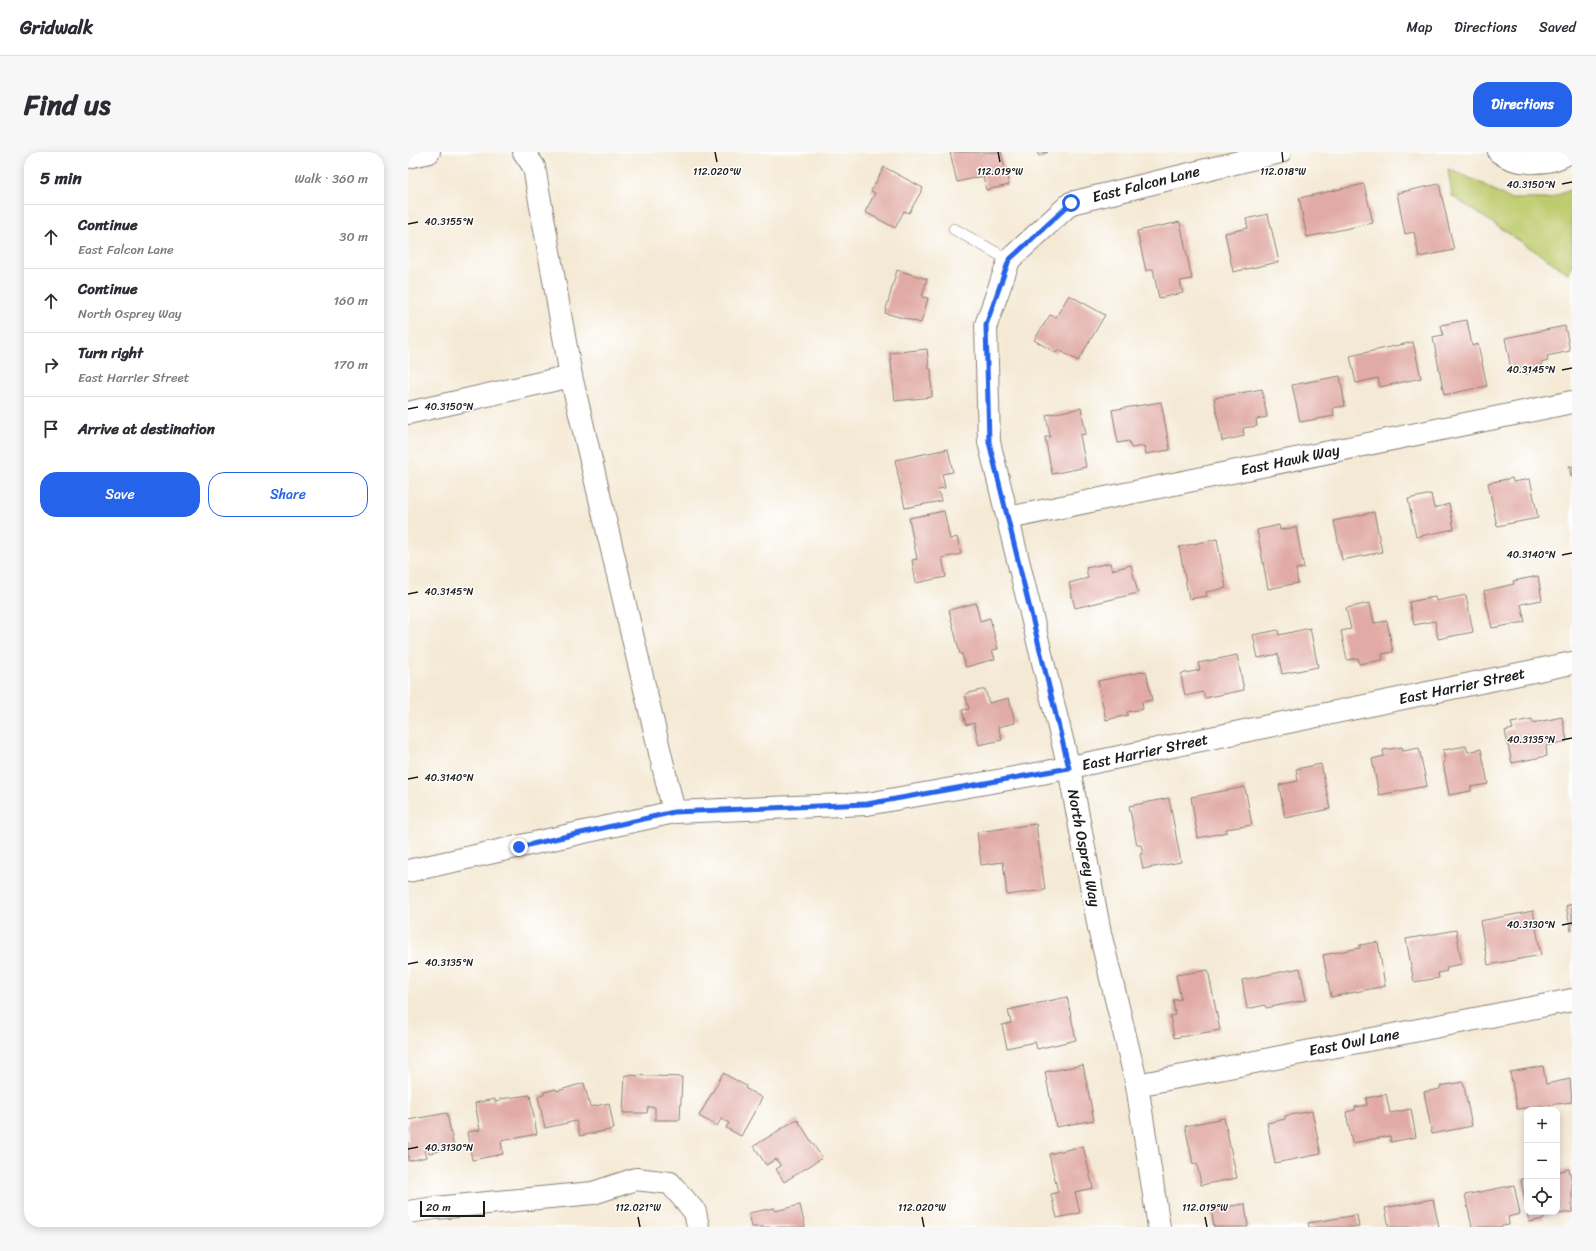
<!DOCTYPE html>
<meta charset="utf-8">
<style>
body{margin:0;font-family:Sriracha,sans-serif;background:#f7f7f7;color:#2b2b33}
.controls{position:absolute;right:12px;bottom:12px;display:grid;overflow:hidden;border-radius:8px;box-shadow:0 2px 10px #0003}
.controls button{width:36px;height:36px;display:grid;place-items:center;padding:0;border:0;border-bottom:1px solid #e1e1e2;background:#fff;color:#2b2b33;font:20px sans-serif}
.scale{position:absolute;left:12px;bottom:10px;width:65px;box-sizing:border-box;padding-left:4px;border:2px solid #1c1c1c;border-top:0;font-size:11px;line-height:14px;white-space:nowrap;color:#1c1c1c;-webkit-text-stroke:3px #fff;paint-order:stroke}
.stop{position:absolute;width:12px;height:12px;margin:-9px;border:3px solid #2563eb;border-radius:50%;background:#fff}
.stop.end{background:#2563eb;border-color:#fff;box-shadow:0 1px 4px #0008}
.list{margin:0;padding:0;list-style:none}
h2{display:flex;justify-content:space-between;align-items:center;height:52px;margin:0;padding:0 16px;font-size:17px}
h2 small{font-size:13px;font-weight:400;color:#7c7c81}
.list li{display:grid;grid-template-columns:26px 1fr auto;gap:12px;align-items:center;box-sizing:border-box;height:64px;padding:0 16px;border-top:1px solid #e1e1e2}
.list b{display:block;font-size:15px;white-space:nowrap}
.list p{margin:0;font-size:13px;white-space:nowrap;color:#7c7c81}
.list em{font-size:13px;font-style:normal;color:#7c7c81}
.actions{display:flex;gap:8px;padding:12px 16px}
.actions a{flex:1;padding:9px 0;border:1px solid #2563eb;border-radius:16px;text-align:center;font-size:14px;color:#2563eb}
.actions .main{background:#2563eb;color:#fff}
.icon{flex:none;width:22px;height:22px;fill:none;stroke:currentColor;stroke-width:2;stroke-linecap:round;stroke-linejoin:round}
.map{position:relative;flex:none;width:1164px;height:1075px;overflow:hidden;border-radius:16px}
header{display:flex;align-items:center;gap:24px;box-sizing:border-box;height:56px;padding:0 20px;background:#fff;border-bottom:1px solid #e1e1e2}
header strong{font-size:19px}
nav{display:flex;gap:22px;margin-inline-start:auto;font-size:14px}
.intro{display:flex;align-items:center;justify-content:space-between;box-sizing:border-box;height:96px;padding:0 24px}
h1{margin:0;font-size:28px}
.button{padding:10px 18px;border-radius:16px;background:#2563eb;color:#fff;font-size:14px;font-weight:700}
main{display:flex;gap:24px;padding:0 24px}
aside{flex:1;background:#fff;border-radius:16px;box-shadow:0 2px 10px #0003}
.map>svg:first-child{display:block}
.green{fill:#becb6d;stroke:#6d7444}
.building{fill:#e1aaa4}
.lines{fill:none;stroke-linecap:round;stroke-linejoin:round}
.lane-casing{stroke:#888278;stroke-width:12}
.street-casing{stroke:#888278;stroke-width:24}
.lane{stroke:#fff;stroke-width:11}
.street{stroke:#fff;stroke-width:22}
.route{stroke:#2563eb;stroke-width:5}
.ticks{fill:none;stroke:#1c1c1c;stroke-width:1.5}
.labels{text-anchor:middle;stroke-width:3;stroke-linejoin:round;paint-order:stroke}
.street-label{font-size:15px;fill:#1c1c1c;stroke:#fff}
.ticks-label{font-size:10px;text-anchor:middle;fill:#1c1c1c;stroke:#fff;stroke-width:3;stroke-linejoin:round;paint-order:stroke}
</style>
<header>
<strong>Gridwalk</strong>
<nav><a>Map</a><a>Directions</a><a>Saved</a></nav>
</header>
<div class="intro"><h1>Find us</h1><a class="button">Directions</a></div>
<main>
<aside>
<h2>5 min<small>Walk · 360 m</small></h2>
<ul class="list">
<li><svg class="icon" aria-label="ahead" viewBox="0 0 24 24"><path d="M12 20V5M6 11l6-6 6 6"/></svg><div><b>Continue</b><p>East Falcon Lane</p></div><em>30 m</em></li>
<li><svg class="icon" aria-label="ahead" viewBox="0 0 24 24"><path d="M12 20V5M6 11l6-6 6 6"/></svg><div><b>Continue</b><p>North Osprey Way</p></div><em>160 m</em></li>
<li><svg class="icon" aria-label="right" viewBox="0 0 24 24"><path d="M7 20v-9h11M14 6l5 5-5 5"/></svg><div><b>Turn right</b><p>East Harrier Street</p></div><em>170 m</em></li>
<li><svg class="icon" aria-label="arrive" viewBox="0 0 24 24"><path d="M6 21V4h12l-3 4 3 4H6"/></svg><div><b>Arrive at destination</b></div></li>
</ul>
<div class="actions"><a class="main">Save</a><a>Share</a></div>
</aside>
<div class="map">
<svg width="1164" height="1075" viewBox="0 0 1164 1075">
<rect width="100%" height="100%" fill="#fff"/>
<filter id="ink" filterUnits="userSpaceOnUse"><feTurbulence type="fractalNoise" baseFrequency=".025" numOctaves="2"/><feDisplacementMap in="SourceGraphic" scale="8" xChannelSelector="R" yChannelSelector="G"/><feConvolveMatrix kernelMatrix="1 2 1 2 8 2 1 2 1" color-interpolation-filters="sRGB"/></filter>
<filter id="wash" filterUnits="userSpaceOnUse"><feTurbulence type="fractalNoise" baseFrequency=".012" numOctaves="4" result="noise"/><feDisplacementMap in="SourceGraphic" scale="16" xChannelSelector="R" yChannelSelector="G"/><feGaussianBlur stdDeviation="0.9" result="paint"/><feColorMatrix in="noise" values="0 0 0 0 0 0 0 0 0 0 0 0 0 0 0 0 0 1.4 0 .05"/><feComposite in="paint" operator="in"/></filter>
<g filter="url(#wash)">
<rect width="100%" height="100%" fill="#f4e9d4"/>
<polygon class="green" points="1040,17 1069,29 1102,47 1140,47 1164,37 1164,115 1160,121 1044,44"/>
<g id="blocks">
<g class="building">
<polygon points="542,0 593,0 601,33 578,38 575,24 549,30"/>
<polygon points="629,0 640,0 631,4"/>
<polygon points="476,15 515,36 501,61 496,59 487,76 457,60 467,41 463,39"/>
<polygon points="956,32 965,71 899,85 891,46"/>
<polygon points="1031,32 1046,98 1011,105 1006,80 997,82 989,41"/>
<polygon points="860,62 871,110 825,120 817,81 840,76 838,67"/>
<polygon points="772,70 784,127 772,129 775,141 751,146 745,117 738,119 729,79"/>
<polygon points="489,118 519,127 514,145 520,146 513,171 477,161"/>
<polygon points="661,143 697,163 670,209 651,198 648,201 626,188 642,163 648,165"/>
<polygon points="1059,168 1064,194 1070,192 1079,234 1036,243 1025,185 1035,183 1033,173"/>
<polygon points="1157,174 1162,199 1139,204 1140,209 1133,211 1134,218 1118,222 1117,214 1103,217 1097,186"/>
<polygon points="1005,190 1013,226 972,235 970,226 948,231 942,204"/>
<polygon points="519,197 521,217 523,217 524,245 487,249 482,201"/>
<polygon points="932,224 937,254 925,256 926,264 892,270 884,233"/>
<polygon points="854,237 859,265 848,267 849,274 835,276 836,284 814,289 806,246"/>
<polygon points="753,250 762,298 738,302 736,294 723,296 721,289 710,291 704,258"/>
<polygon points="673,256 678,282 672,283 678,315 644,322 637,285 642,285 638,263"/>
<polygon points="540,297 545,320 534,322 537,336 530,337 533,349 497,356 487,308"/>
<polygon points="1161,314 1164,314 1164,325 1163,325"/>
<polygon points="1104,326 1105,330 1122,327 1130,366 1089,374 1080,331"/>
<polygon points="1023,342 1026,356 1041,352 1046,377 1008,385 1000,347"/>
<polygon points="536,359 542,387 549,385 553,402 534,406 538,425 508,431 504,408 509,407 501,366"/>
<polygon points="966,360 974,400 934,408 926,369"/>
<polygon points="871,373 872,378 888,375 896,416 888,417 890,431 860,437 849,378"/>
<polygon points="809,387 818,436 798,440 799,444 781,447 771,395"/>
<polygon points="702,411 704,418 723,413 730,441 667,456 661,431 680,426 678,416"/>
<polygon points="1130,424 1134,448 1113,452 1117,470 1084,476 1076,439 1106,432 1105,429"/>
<polygon points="1058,443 1065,480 1030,487 1027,469 1006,473 1001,450 1027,445 1028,449"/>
<polygon points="568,451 572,469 582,466 590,497 584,498 587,507 558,515 554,502 552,502 541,458"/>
<polygon points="962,451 966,471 979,469 985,500 974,502 975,508 951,512 950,506 939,508 933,479 943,477 938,456"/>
<polygon points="902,476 910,515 874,522 870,502 850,506 845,483 870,478 871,483"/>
<polygon points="829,503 836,538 797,546 795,540 777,544 773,522 792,518 790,511"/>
<polygon points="738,519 744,548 734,550 735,557 719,560 720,563 698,568 690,529"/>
<polygon points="577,537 581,551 601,546 607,571 590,575 594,588 571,593 566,571 558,573 554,558 561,557 557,542"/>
<polygon points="1154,565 1159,589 1138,594 1139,604 1104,611 1097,579 1105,577 1103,571 1124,567 1125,571"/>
<polygon points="1058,594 1060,600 1073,597 1080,632 1063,635 1063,639 1041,643 1035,610 1037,610 1035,598"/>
<polygon points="994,595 995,599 1011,596 1019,634 971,643 964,607 976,604 975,598"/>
<polygon points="913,612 922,657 877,666 871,633 890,629 888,617"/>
<polygon points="837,635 844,673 818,677 819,680 790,686 783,645"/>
<polygon points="761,646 773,710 735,717 732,702 735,702 733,693 729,693 721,654"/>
<polygon points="628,672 637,738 599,743 595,710 573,713 569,680"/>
<polygon points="1164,752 1164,779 1163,779 1158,754"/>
<polygon points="1125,759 1133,803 1080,813 1072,769"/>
<polygon points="1048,778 1054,812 1038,815 1039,819 1030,821 1031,826 1006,830 998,787"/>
<polygon points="970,790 977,834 923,845 915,803 952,796 952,793"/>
<polygon points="892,816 898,848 858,856 857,853 839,857 834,828"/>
<polygon points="800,818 812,878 766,886 762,864 767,863 765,848 773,847 768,823"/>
<polygon points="659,845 668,888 629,897 627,890 599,896 594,873 603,871 600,858"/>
<polygon points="675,913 686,968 648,975 637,920"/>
<polygon points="1135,914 1138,932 1162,927 1164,950 1109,957 1102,920"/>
<polygon points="315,921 338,934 337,936 354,946 333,984 318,976 321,971 313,967 309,974 291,964"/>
<polygon points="217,923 274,925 272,968 247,968 247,955 240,955 239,961 215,961"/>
<polygon points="1055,930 1064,974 1024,982 1016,940 1032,937 1032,934"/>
<polygon points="176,931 182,955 201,951 206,977 172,984 168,969 137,976 130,944 136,943 136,940 148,937 149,939"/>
<polygon points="978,942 982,961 1003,957 1008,985 983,990 982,984 944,991 938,960 947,958 947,955 959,953 958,946"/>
<polygon points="122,943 129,982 93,989 95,1002 64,1008 59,980 72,978 67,951 87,947 87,950 92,949 92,947"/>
<polygon points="904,959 913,1002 867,1011 859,971 877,967 877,964"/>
<polygon points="39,961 46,996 21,1001 20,997 17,998 19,1005 0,1009 0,968"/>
<polygon points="816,966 829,1026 793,1033 789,1011 785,1012 777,974"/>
<polygon points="389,967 414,1006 376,1030 368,1017 373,1014 368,1007 358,1013 346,994"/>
<polygon points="675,994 685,1036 667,1040 672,1061 649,1066 643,1042 650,1040 641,1002"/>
<polygon points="1161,1017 1164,1030 1164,1060 1135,1064 1136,1067 1121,1070 1119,1060 1149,1060 1149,1020"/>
<polygon points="1119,1026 1119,1055 1118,1055 1113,1027"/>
<polygon points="1106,1033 1112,1062 1100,1065 1101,1073 1090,1075 1064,1075 1057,1043"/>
<polygon points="1025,1047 1031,1075 981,1075 977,1056"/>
<polygon points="837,1052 840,1075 806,1075 803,1057"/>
<polygon points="392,1053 397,1075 344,1075 341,1061 366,1056 367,1059"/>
<polygon points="949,1063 951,1075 901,1075 900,1071"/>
</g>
</g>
</g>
<g filter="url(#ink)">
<use href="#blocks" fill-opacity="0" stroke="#888278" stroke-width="1"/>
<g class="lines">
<g class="lane-casing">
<polyline id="lane" points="546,77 601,108"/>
</g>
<g class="street-casing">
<g id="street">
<polyline points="116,0 126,15 163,224 266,660"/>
<path d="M 1091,0 C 1110,14 1143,13 1161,0"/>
<polyline points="0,5 21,0"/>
<polyline points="0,261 163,224"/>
<polyline points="600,366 1164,250"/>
<polyline points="0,719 266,660 459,652 634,621 1164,511"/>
<polyline points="729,933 1164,848"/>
<polyline points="0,1060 27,1056 185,1041 228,1027 262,1031 287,1060 290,1075"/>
<polyline points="751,1075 729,933 692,781 661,616 581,290 578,173 601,108 663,51 872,0"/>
</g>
</g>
<use href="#lane" class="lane"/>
<use href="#street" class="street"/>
</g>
</g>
<g class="lines" filter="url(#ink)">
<polyline class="route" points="111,695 266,660 459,652 661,616 581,290 578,173 601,108 663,51"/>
</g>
<path class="ticks" d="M 307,0 L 309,10M 590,0 L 592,10M 874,0 L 875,10M 1154,32 L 1164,30M 0,72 L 10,70M 1154,218 L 1164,216M 0,257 L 10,255M 1154,403 L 1164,401M 0,442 L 10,440M 1154,588 L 1164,586M 0,627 L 10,625M 1154,773 L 1164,771M 0,812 L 10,810M 0,997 L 10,995M 230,1065 L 232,1075M 514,1065 L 516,1075M 797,1065 L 799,1075"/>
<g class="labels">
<g class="street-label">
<text transform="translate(738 32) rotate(-14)" y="5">East Falcon Lane</text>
<text transform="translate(882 308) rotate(-12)" y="5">East Hawk Way</text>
<text transform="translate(1054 534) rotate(-12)" y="5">East Harrier Street</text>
<text transform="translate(737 600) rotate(-12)" y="5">East Harrier Street</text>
<text transform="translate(676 696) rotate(79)" y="5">North Osprey Way</text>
<text transform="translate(946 890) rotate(-11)" y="5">East Owl Lane</text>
</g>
</g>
<g class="ticks-label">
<text x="309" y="23">112.020°W</text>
<text x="592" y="23">112.019°W</text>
<text x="875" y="23">112.018°W</text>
<text x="1123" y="36">40.3150°N</text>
<text x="41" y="73">40.3155°N</text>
<text x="1123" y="221">40.3145°N</text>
<text x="41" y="258">40.3150°N</text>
<text x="1123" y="406">40.3140°N</text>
<text x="41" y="443">40.3145°N</text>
<text x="1123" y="591">40.3135°N</text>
<text x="41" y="629">40.3140°N</text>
<text x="1123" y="776">40.3130°N</text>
<text x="41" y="814">40.3135°N</text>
<text x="41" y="999">40.3130°N</text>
<text x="230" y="1059">112.021°W</text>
<text x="514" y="1059">112.020°W</text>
<text x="797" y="1059">112.019°W</text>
</g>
</svg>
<div class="controls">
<button>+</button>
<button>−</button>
<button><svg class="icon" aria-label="locate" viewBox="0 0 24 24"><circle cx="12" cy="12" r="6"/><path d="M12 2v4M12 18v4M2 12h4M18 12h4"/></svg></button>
</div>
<div class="scale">20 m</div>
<div class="stop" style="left:663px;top:51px"></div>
<div class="stop end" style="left:111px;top:695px"></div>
</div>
</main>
